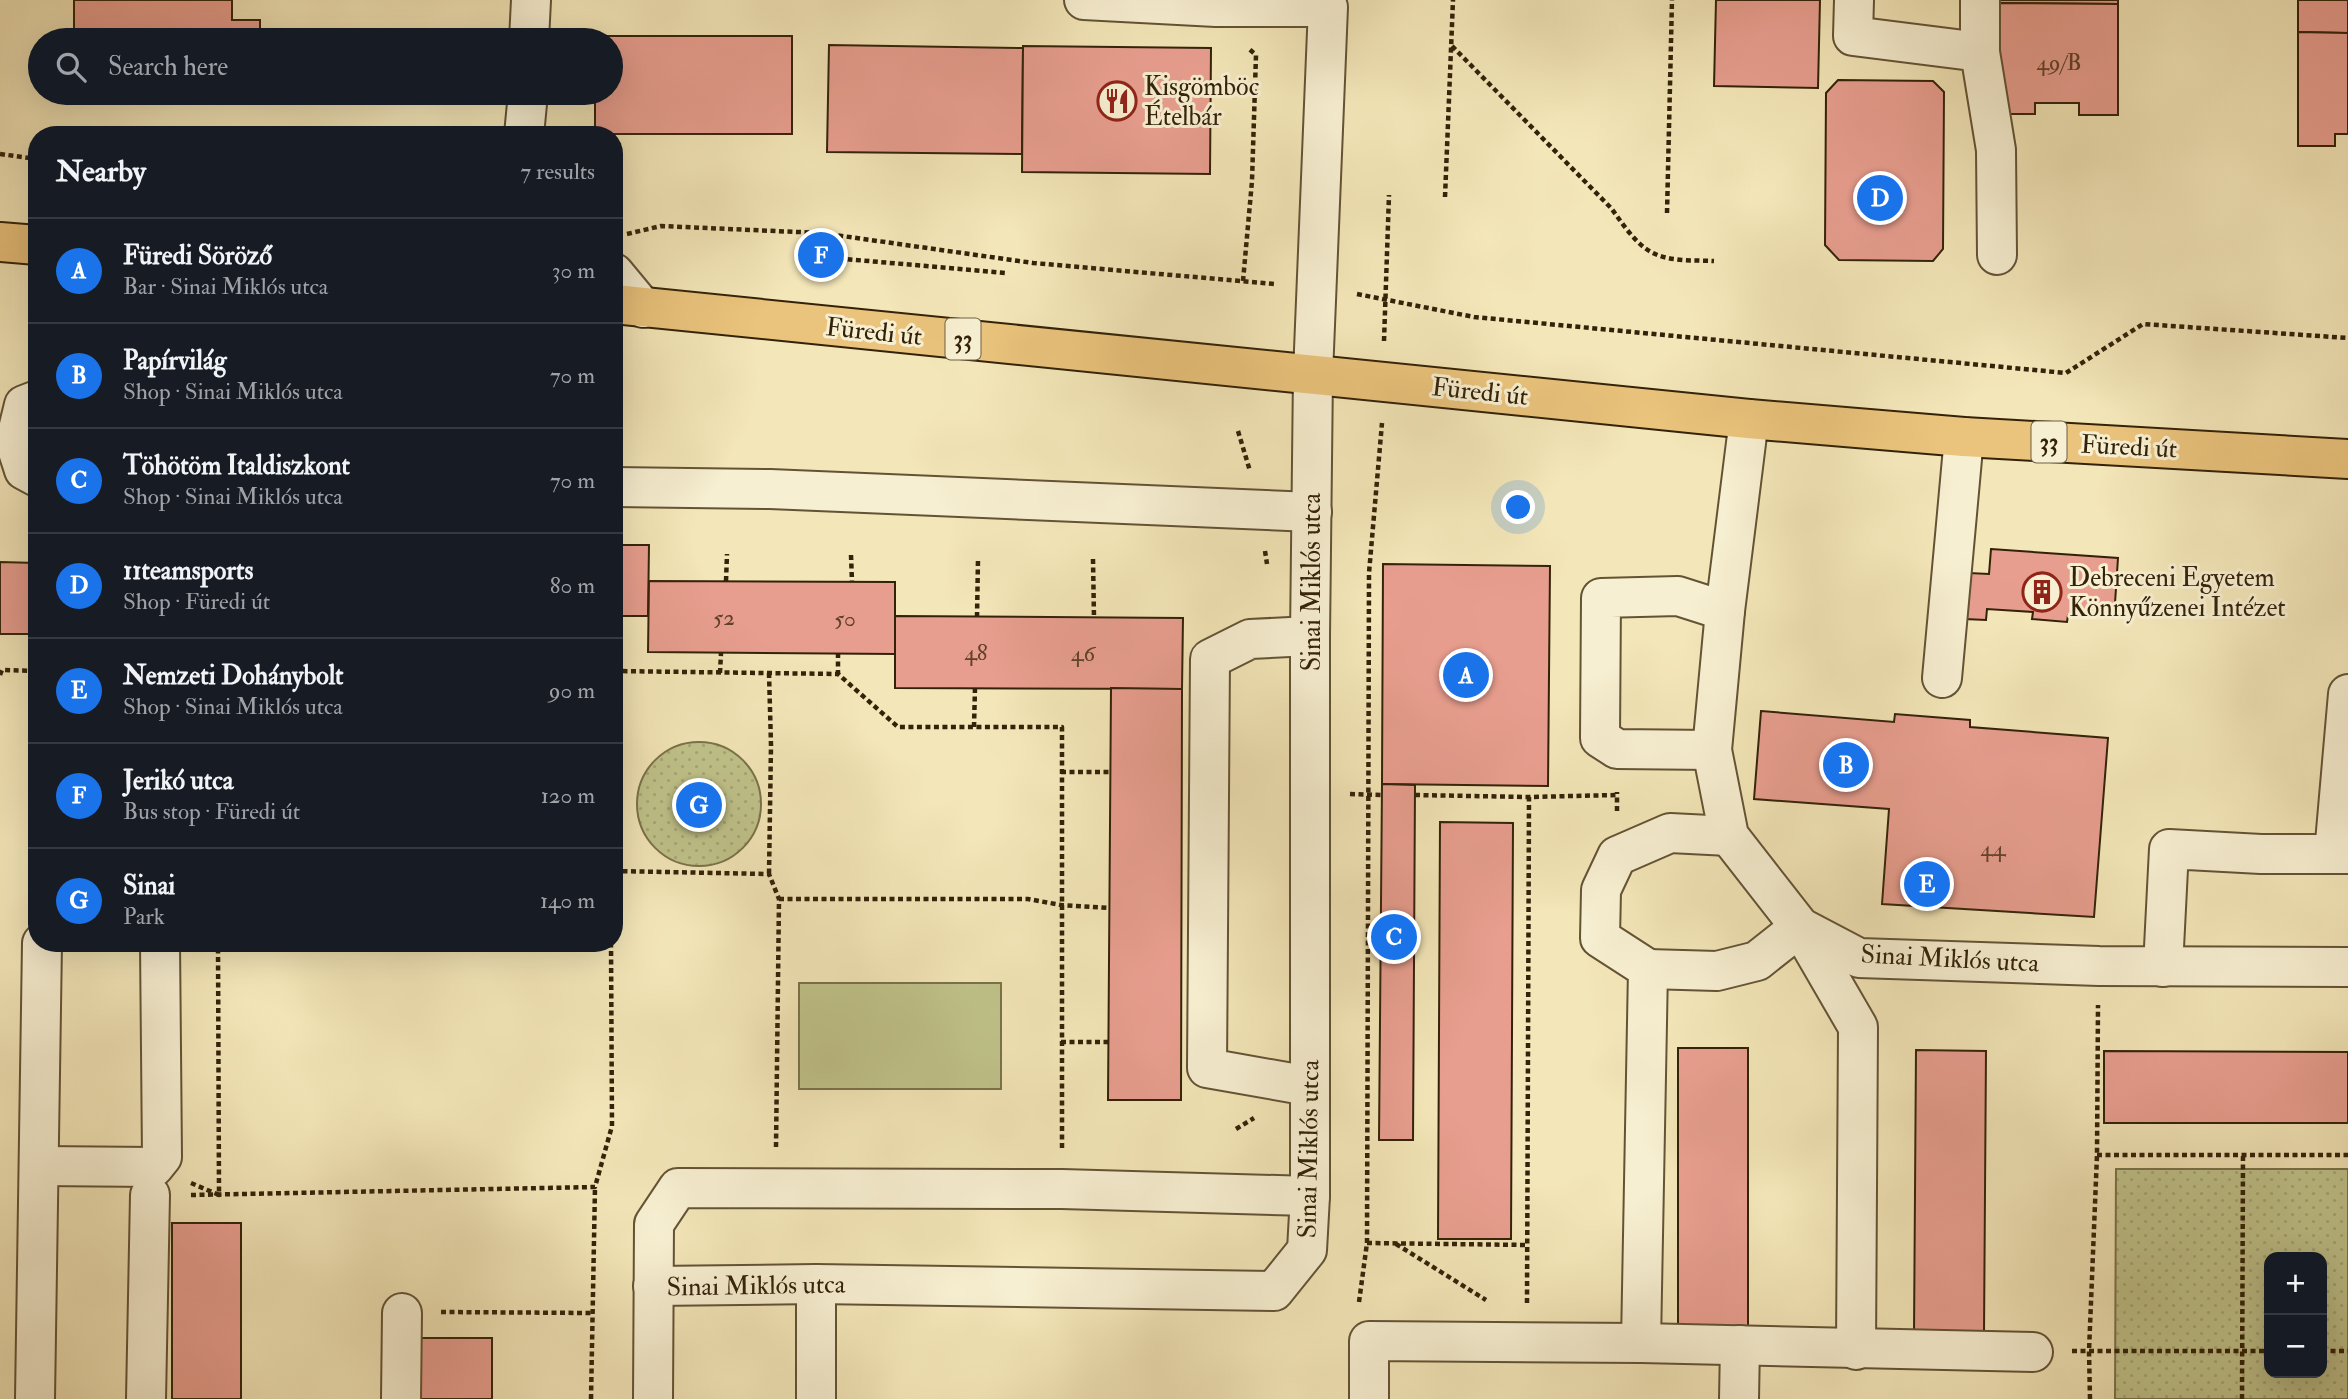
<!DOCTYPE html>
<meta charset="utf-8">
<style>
body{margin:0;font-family:"IM FELL Double Pica",serif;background:#242831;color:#f1f3f6}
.controls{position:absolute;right:21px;bottom:21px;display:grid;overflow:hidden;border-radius:14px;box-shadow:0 7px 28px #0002}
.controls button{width:63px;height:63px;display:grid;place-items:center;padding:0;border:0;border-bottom:2px solid #363941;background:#171b24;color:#f1f3f6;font:35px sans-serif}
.you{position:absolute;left:1519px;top:508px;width:24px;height:24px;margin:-18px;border:5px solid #fff;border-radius:50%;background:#1a73e8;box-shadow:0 0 0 10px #1a73e833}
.badge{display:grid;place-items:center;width:46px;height:46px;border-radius:50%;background:#1a73e8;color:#fff;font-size:23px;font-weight:700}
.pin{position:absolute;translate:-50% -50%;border:4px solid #fff;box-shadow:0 2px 7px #0006}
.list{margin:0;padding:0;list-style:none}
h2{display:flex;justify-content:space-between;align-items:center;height:91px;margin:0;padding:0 28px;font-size:30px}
h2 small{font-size:23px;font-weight:400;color:#9ea1a6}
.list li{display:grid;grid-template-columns:46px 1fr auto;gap:21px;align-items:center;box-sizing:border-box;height:105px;padding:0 28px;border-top:2px solid #363941}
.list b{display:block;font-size:26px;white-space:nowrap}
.list p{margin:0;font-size:23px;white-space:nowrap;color:#9ea1a6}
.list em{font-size:23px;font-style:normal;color:#9ea1a6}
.icon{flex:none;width:38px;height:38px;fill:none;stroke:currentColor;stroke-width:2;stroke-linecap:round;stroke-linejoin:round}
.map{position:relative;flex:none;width:2348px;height:1399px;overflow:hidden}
.search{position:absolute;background:#171b24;box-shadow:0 7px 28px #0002;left:28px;top:28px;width:595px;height:77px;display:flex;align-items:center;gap:18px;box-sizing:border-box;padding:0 24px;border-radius:38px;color:#9ea1a6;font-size:26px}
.panel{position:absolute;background:#171b24;box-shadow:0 7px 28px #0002;left:28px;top:126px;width:595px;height:826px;border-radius:28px}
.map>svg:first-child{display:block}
.green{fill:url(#green-dots);stroke:#7a724a;stroke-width:2;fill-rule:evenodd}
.pitch{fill:#c0c38b;stroke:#7a724a;stroke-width:2}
.building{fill:#e89e8f;stroke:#332209;stroke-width:2}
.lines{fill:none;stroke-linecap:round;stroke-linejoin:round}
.minor-casing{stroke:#635335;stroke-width:42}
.major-casing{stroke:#332209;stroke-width:42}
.path{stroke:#332209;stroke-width:4.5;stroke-dasharray:5 3.5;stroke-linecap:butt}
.minor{stroke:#f7efd1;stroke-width:38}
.major{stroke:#eac37c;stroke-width:38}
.labels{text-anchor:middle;stroke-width:6;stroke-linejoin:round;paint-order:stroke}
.number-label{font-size:23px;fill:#60412a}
.shield{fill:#f7efd1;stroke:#6e6045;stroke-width:2}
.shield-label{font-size:24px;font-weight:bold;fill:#332209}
.poi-label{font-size:26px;fill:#332209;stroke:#f7efd1;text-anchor:start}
.street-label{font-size:26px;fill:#332209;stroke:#f7efd1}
</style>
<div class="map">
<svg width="2348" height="1399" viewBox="0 0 2348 1399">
<defs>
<pattern id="green-dots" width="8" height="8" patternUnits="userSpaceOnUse" patternTransform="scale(1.75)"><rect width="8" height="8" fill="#c0c38b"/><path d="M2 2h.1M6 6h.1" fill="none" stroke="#a5a777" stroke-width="1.8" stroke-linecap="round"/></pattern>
</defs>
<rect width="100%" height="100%" fill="#f3e6b8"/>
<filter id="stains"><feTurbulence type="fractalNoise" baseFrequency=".00286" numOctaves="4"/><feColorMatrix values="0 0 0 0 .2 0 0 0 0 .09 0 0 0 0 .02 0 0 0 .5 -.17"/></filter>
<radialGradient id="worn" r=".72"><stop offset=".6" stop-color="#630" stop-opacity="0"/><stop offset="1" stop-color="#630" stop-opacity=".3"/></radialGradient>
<g class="green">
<circle cx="699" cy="804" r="62"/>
<path d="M 2116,1169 L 2348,1169 L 2348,1399 L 2115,1399 ZM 2322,1257 L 2322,1373 L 2269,1373 L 2269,1257 Z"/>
</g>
<rect class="pitch" x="799" y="983" width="202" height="106"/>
<g class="building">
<polygon points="74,0 232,0 232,20 260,20 260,40 74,40"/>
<polygon points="1716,0 1820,0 1818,88 1714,86"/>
<polygon points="2000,0 2118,0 2118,4 2000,3"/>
<polygon points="2298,0 2348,0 2348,33 2298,32"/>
<polygon points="2000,3 2118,4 2118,115 2079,115 2079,103 2035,103 2035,114 1999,114"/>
<polygon points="2298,32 2348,33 2348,134 2335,134 2335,146 2298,146"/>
<polygon points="595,36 792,36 792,134 595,134 595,93 611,93 611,40 595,40"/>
<polygon points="829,45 1023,48 1022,154 827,152"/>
<polygon points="1023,46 1211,48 1210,174 1022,172"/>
<polygon points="1838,80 1933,81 1944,92 1943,249 1933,261 1839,260 1825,245 1826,93"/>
<rect x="73" y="93" width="162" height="2"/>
<polygon points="614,545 649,545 648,616 614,616"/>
<polygon points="1991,549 2118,558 2114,618 2068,615 2067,622 2032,619 2033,612 1987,609 1986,620 1965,619 1969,573 1989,574"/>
<polygon points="0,562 37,563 37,634 0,634"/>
<polygon points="1383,564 1550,566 1548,786 1382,784"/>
<polygon points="649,581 895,582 895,654 648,652"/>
<polygon points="895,616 1183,618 1182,689 895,688"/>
<polygon points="1111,688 1182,689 1181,1100 1108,1100"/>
<polygon points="1761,711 1894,722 1895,714 1970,720 1970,727 2108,738 2094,917 1882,904 1889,809 1754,799"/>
<polygon points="1382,784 1415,785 1413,1140 1379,1140"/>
<polygon points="1440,822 1513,823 1511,1239 1438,1239"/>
<rect x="1678" y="1048" width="70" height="279"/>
<polygon points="1916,1050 1986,1051 1984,1334 1914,1334"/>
<polygon points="2104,1051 2348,1052 2348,1123 2104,1123"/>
<rect x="172" y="1223" width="69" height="176"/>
<polygon points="421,1338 492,1338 492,1399 420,1399"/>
</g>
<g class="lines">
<g class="minor-casing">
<g id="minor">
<polyline points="1854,0 1853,36 1980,52 1996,150 1997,255"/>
<polyline points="529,40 531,0"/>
<polyline points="1980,52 1980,0"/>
<polyline points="524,135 528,93"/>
<polyline points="614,273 643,308"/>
<polyline points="37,400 24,405 15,442 24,470 37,477"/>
<polyline points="1749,419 1725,611 1712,750 1729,836 1800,927 1859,958 2099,966 2348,967"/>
<polyline points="614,487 770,489 1312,512"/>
<polyline points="1942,678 1964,437"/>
<polyline points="1712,750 1617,749 1600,738 1601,598 1678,596 1725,611"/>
<polyline points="2334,854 2348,694"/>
<polyline points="2163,967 2169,849 2261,854 2348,854"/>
<polyline points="1648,969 1717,971 1757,961 1800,927 1858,1027 1856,1350"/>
<polyline points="1309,1086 1207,1068 1210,659 1250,639 1310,636"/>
<polyline points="40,1166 154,1167 162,1157 160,943"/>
<polyline points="816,1284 816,1399"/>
<polyline points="653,1286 816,1284 1274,1291 1307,1250 1310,1196 1310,636 1313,374 1328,7 1216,7 1084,0"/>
<polyline points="1641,1343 1648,969 1600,938 1601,890 1617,856 1670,833 1729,836"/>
<polyline points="35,1399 42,943"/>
<polyline points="146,1399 150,1195"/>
<polyline points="401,1399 402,1313"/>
<polyline points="653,1399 654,1224 678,1188 1062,1189 1310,1196"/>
<polyline points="1369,1399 1369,1341 1641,1343 2033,1352"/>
<polyline points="1739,1399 1740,1345"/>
</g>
</g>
<g class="major-casing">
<g id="major">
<polyline points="0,242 37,245"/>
<polyline points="614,304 1749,419 1964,437 2348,459"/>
</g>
</g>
<g class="path">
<path d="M 1452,46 L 1611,208 C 1623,224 1635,244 1653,253 C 1670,262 1695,260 1714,261"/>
<polyline points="0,154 37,159"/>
<polyline points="1445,197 1453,0"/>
<polyline points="1667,213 1672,0"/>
<polyline points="627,234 661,226 821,233 1033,263 1275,284"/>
<polyline points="822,257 1006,273"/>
<polyline points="1243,281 1252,181 1256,55 1248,48"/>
<polyline points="1357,294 1474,317 2066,373 2143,324 2348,338"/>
<polyline points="1384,341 1389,195"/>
<polyline points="1238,431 1250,471"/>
<polyline points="1265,551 1267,564"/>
<polyline points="851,555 852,582"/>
<polyline points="1093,559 1094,618"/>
<polyline points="726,581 727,554"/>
<polyline points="977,617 978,559"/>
<polyline points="838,653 838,674"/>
<polyline points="614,671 838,674 898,727 1062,727 1062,1148"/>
<polyline points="720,673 721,653"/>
<polyline points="769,673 771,745 769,874"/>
<polyline points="0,675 2,670 37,671"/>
<polyline points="974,727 975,688"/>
<polyline points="1061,772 1110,772"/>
<polyline points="1350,794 1382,795"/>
<polyline points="1415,795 1529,797 1617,795"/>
<polyline points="1617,811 1617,792"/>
<polyline points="614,871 769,874 779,899 776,1147"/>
<polyline points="779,899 1028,899 1061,905 1109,908"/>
<polyline points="1061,1042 1109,1042"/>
<polyline points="1236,1129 1254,1118"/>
<polyline points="2097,1155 2348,1155"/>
<polyline points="191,1183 219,1195 218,943"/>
<polyline points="191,1195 595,1187 612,1126 611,943"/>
<polyline points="1367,1243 1528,1245"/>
<polyline points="1396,1244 1486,1300"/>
<polyline points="1359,1302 1367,1243 1369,573 1382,423"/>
<polyline points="1527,1303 1529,797"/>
<polyline points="441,1312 592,1313"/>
<polyline points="2072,1351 2269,1351"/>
<polyline points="2322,1351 2348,1351"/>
<polyline points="591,1399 595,1187"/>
<polyline points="2090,1399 2089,1351 2097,1155 2098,1005"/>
<polyline points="2242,1399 2243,1155"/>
</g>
<use href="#minor" class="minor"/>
<use href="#major" class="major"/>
</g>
<defs>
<g id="restaurant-ring" transform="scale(2.0125)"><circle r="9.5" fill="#f7efd1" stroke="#8f2418" stroke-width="1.5"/><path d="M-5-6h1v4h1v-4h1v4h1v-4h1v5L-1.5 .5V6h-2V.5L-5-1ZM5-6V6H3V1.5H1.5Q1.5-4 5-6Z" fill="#8f2418"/></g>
<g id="building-ring" transform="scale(2.0125)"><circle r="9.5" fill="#f7efd1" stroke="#8f2418" stroke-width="1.5"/><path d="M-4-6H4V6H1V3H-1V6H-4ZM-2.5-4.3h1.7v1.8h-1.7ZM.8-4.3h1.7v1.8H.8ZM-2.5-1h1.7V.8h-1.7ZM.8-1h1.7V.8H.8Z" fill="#8f2418"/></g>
</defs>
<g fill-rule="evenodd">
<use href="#restaurant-ring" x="1117" y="101"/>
<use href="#building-ring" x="2042" y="592"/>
</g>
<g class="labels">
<g class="number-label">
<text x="2059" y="70">49/B</text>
<text x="724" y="625">52</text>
<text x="845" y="626">50</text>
<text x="976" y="660">48</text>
<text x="1083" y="661">46</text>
<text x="1993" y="856">44</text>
</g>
<g class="shield">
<rect x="945.5" y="318.5" width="35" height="41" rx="5"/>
<rect x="2031.5" y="421.5" width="35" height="41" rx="5"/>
</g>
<g class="shield-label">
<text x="963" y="347">33</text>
<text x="2049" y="450">33</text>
</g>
<g class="poi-label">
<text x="1144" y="95">Kisgömböc<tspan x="1144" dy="30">Ételbár</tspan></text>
<text x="2069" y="586">Debreceni Egyetem<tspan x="2069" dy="30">Könnyűzenei Intézet</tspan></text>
</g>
<g class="street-label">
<text transform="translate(874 331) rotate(6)" y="9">Füredi út</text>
<text transform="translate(1480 391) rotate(6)" y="9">Füredi út</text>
<text transform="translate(2129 446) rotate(3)" y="9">Füredi út</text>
<text transform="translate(1311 582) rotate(-90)" y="9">Sinai Miklós utca</text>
<text transform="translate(1950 958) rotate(3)" y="9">Sinai Miklós utca</text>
<text transform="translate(1308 1149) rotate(-89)" y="9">Sinai Miklós utca</text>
<text transform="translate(756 1285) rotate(-1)" y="9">Sinai Miklós utca</text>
</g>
</g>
<rect width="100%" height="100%" filter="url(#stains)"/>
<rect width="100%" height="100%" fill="url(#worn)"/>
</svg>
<div class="controls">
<button>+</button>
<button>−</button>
</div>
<div class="you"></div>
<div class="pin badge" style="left:1466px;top:675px">A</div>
<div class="pin badge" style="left:1846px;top:765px">B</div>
<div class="pin badge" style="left:1394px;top:937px">C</div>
<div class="pin badge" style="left:1880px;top:198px">D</div>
<div class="pin badge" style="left:1927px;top:884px">E</div>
<div class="pin badge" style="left:821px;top:255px">F</div>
<div class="pin badge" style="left:699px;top:805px">G</div>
<div class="search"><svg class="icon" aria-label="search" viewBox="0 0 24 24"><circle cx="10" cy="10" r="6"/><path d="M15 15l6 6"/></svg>Search here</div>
<section class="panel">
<h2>Nearby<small>7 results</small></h2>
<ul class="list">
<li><span class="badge">A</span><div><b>Füredi Söröző</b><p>Bar · Sinai Miklós utca</p></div><em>30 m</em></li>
<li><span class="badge">B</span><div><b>Papírvilág</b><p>Shop · Sinai Miklós utca</p></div><em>70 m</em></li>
<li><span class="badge">C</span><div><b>Töhötöm Italdiszkont</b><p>Shop · Sinai Miklós utca</p></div><em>70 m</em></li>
<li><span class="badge">D</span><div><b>11teamsports</b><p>Shop · Füredi út</p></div><em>80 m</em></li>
<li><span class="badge">E</span><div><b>Nemzeti Dohánybolt</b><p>Shop · Sinai Miklós utca</p></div><em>90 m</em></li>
<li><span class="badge">F</span><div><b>Jerikó utca</b><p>Bus stop · Füredi út</p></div><em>120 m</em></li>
<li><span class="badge">G</span><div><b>Sinai</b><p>Park</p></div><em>140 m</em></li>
</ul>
</section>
</div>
